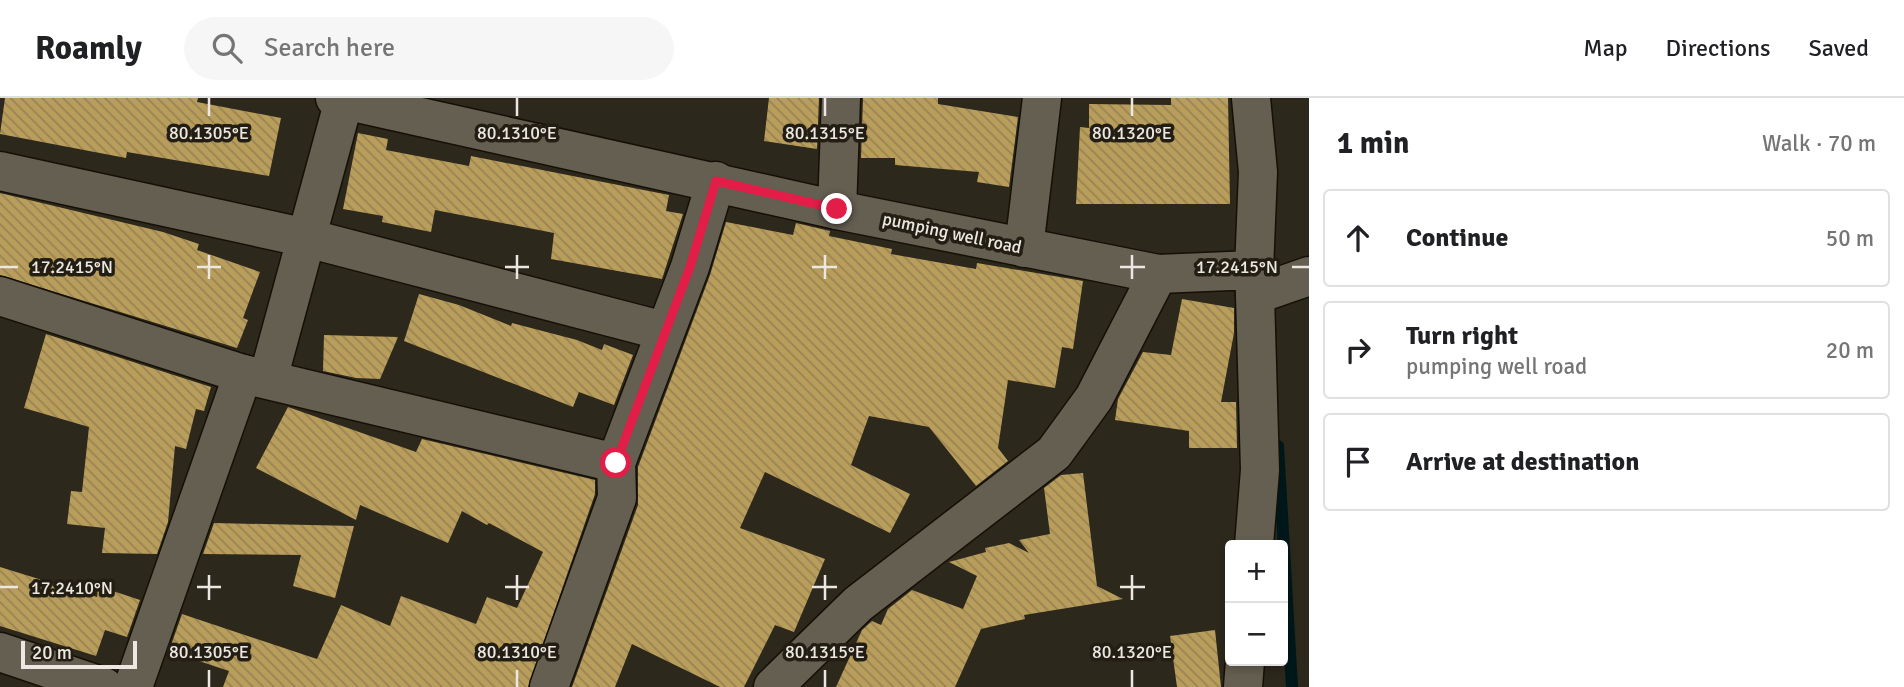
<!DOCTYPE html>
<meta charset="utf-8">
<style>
body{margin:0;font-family:Signika,sans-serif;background:#f6f6f6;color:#202124}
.controls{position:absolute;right:21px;bottom:21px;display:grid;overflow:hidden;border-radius:7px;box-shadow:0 4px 10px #0003}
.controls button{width:63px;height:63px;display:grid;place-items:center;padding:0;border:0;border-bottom:2px solid #e0e0e0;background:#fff;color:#202124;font:35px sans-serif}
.scale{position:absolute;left:21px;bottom:18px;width:116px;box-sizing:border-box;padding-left:7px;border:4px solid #ece8e1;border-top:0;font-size:19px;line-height:24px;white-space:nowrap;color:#ece8e1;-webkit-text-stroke:5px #231e13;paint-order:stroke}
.stop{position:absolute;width:21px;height:21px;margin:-16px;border:5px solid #e11d48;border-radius:50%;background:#fff}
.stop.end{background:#e11d48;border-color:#fff;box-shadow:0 2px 7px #0008}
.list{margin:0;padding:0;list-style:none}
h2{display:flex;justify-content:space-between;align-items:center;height:91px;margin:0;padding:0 28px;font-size:30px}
h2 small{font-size:23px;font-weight:400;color:#757577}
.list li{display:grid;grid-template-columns:46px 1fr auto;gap:21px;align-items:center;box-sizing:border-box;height:98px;margin:0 14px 14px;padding:0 14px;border:2px solid #e0e0e0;border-radius:7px}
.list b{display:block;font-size:26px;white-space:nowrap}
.list p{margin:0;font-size:23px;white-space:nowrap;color:#757577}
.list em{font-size:23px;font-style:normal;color:#757577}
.icon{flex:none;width:38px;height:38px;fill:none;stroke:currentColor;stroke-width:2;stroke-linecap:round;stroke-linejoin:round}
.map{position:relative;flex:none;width:1309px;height:589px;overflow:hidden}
header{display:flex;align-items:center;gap:42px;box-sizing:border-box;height:98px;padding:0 35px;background:#fff;border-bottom:2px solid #e0e0e0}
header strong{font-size:33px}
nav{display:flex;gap:38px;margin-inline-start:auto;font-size:24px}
.search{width:490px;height:63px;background:#f6f6f6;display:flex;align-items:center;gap:18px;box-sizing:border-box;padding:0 24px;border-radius:38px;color:#757577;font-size:26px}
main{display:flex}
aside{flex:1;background:#fff}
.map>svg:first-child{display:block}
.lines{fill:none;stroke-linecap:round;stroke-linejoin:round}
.stream{stroke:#001719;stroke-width:12}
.building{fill:url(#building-back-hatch)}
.minor-casing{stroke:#151006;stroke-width:41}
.minor{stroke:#655f52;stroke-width:38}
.route{stroke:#e11d48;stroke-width:9}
.ticks{fill:none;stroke:#ece8e1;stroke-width:2.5}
.labels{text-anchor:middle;stroke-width:7;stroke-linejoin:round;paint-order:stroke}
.street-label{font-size:18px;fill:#ece8e1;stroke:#231e13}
.ticks-label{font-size:18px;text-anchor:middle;fill:#ece8e1;stroke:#231e13;stroke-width:7;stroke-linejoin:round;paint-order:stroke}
</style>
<header>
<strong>Roamly</strong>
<div class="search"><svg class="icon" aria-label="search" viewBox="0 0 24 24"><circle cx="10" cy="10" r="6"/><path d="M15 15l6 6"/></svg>Search here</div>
<nav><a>Map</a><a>Directions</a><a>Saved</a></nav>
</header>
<main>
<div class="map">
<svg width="1309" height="589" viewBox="0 0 1309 589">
<defs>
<pattern id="building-back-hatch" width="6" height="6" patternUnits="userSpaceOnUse" patternTransform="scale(1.75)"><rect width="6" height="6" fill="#b99d5b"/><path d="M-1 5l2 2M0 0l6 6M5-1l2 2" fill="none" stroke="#978354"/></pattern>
</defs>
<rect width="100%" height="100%" fill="#2d281c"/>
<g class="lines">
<polyline class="stream" points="1278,348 1292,589"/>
</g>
<g class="building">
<polygon points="5,0 198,0 197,4 281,20 269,78 127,54 126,60 0,36"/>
<polygon points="769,0 819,0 817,51 764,43"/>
<polygon points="863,0 938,0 938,6 1018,19 1009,89 977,84 979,74 895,67 895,60 861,60"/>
<polygon points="1171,0 1228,0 1230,106 1076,106 1080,29 1089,30 1089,6 1171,7"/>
<polygon points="358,35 388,41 386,52 469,68 471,58 669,97 666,113 683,116 662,181 551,161 554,135 435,112 431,134 382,124 383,118 343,111"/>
<polygon points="0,95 163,134 199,146 197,152 260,174 243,220 248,222 237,250 0,177"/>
<polygon points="726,124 793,137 796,125 830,133 829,138 892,151 891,156 976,171 977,165 1083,183 1073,251 1062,249 1055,290 1008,282 998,350 1008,363 976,388 929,329 869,318 851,367 910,396 890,435 765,374 740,430 825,461 794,534 775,527 744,589 720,589 632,546 615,589 572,589 638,407 638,369 710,177"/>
<polygon points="419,196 459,207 511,228 512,225 577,242 602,252 604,246 633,257 614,307 579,294 573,309 404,243"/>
<polygon points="1182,201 1234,210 1234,235 1221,304 1236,304 1237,350 1189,350 1189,333 1115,322 1118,301 1143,254 1171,257"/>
<polygon points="46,236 211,289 204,313 196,311 186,351 175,348 168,424 157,456 102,455 105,430 67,426 71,393 82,394 89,329 24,310"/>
<polygon points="324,237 398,239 380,281 356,280 323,273"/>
<polygon points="288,309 416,354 422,341 595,382 595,396 528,589 223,589 229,573 169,553 182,516 317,561 341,507 390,528 401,498 476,526 487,499 517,510 543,454 489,425 487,427 462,413 448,445 360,407 356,422 256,370"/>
<polygon points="1083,375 1097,488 1123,501 1024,517 1025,521 981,531 955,589 836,589 862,532 872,523 881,527 888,511 912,492 963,511 977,478 949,464 986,454 985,450 1009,445 1029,455 1019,442 1050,436 1044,390 1061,377"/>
<polygon points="214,425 354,428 335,500 293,488 301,457 203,456"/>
<polygon points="0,469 97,499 98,488 140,502 127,539 105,532 96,558 0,528"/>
<polygon points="1215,532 1221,589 1177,589 1170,538"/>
</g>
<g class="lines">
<g class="minor-casing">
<g id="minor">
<polyline points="335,0 837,112 1158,176 1254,172 1255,197 1309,178"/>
<polyline points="1251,0 1258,74 1254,172"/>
<polyline points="0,73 307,140 664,233"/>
<polyline points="837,112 841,0"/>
<polyline points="1024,150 1042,0"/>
<polyline points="0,198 243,276 616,365"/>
<polyline points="268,281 344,2"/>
<polyline points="1254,447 1260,372 1255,197"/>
<polyline points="0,554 104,589"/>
<polyline points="133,589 243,276"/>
<polyline points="549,589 617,400 616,365 690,169 716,83"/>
<polyline points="773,589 858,506 1054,355 1094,300 1158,176"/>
<polyline points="1243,589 1245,563"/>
</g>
</g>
<use href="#minor" class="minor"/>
</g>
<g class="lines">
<polyline class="route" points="616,365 690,169 716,83 837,111"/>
</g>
<path class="ticks" d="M 209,0 L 209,18M 517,0 L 517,18M 825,0 L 825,18M 1132,0 L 1132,18M 209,157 L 209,181M 517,157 L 517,181M 825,157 L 825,181M 1132,157 L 1132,181M 0,169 L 18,169M 197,169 L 221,169M 505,169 L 529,169M 812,169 L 837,169M 1120,169 L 1145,169M 1292,169 L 1309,169M 209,477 L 209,502M 517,477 L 517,502M 825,477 L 825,502M 1132,477 L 1132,502M 0,489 L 18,489M 197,489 L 221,489M 505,489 L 529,489M 812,489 L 837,489M 1120,489 L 1145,489M 209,572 L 209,589M 517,572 L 517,589M 825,572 L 825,589M 1132,572 L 1132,589"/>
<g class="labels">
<g class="street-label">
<text transform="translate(952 135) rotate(12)" y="6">pumping well road</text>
</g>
</g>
<g class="ticks-label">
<text x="209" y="41">80.1305°E</text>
<text x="517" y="41">80.1310°E</text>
<text x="825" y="41">80.1315°E</text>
<text x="1132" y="41">80.1320°E</text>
<text x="72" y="175">17.2415°N</text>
<text x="1237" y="175">17.2415°N</text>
<text x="72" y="496">17.2410°N</text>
<text x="209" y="560">80.1305°E</text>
<text x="517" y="560">80.1310°E</text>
<text x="825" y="560">80.1315°E</text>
<text x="1132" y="560">80.1320°E</text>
</g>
</svg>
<div class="controls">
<button>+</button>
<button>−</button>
</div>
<div class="scale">20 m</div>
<div class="stop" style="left:616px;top:365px"></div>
<div class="stop end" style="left:837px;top:111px"></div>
</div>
<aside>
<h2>1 min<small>Walk · 70 m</small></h2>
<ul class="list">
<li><svg class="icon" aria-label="ahead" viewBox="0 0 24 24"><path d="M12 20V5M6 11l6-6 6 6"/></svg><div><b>Continue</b></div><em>50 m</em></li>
<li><svg class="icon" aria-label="right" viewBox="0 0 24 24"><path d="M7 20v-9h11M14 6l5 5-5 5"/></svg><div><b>Turn right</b><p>pumping well road</p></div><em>20 m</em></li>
<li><svg class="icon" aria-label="arrive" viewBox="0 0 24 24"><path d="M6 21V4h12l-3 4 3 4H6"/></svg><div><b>Arrive at destination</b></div></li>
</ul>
</aside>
</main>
